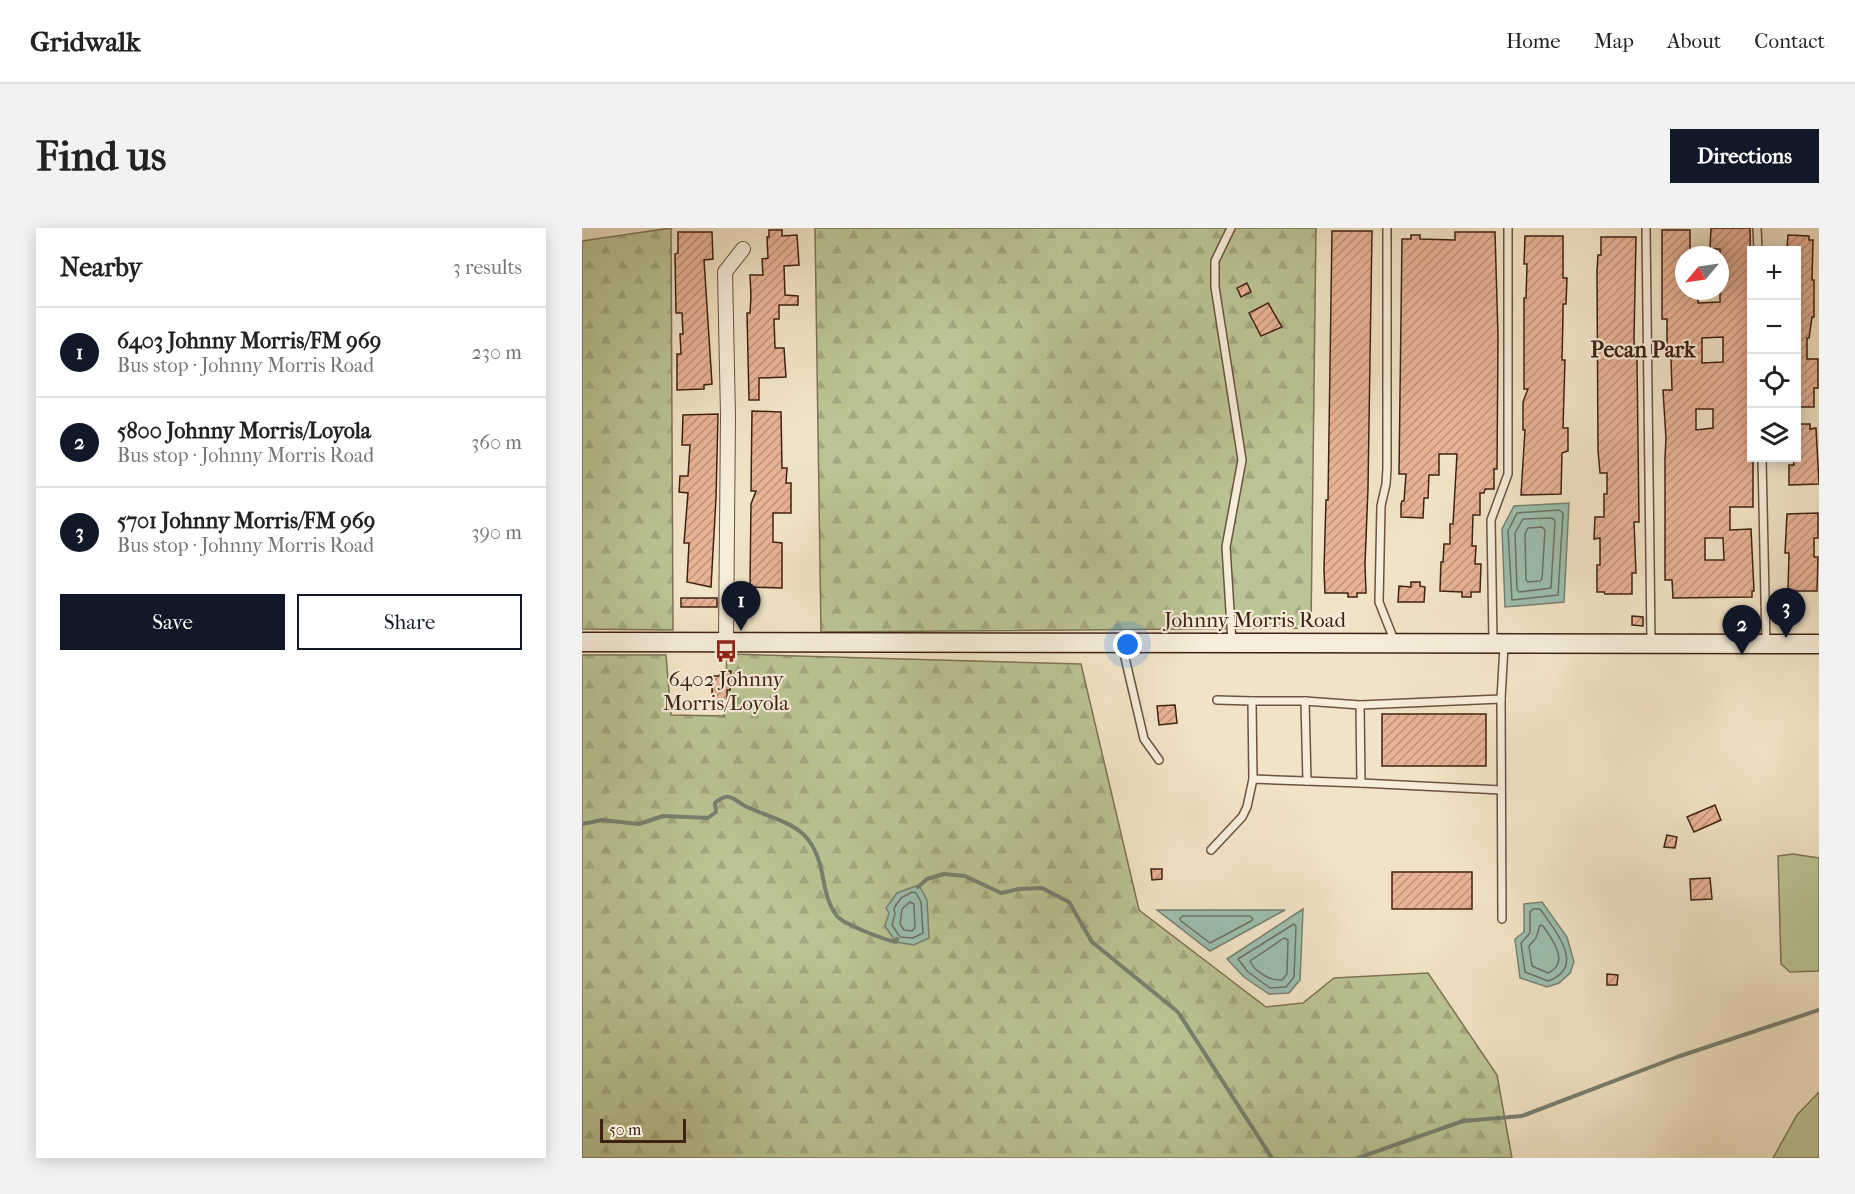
<!DOCTYPE html>
<meta charset="utf-8">
<style>
body{margin:0;font-family:"IM FELL French Canon",serif;background:#f2f2f2;color:#222}
.controls{position:absolute;right:18px;top:18px;display:grid;overflow:hidden;border-radius:0px;box-shadow:0 3px 15px #0003}
.controls button{width:54px;height:54px;display:grid;place-items:center;padding:0;border:0;border-bottom:2px solid #e0e0e0;background:#fff;color:#222;font:30px sans-serif}
.compass{position:absolute;left:1093px;top:18px;width:54px;height:54px;border-radius:50%;background:#fff;box-shadow:0 3px 15px #0003;rotate:241deg}
.scale{position:absolute;left:18px;bottom:15px;width:86px;box-sizing:border-box;padding-left:6px;border:3px solid #402113;border-top:0;font-size:16px;line-height:21px;white-space:nowrap;color:#402113;-webkit-text-stroke:4px #f6edda;paint-order:stroke}
.you{position:absolute;left:546px;top:417px;width:21px;height:21px;margin:-15px;border:4px solid #fff;border-radius:50%;background:#1a73e8;box-shadow:0 0 0 9px #1a73e833}
.badge{display:grid;place-items:center;width:39px;height:39px;border-radius:50%;background:#111827;color:#fff;font-size:20px;font-weight:700}
.pin{position:absolute;translate:-50% -50px;filter:drop-shadow(0 2px 3px #0008)}
.pin::after{content:'';position:absolute;top:32px;width:21px;height:18px;background:inherit;clip-path:polygon(0 0,100% 0,50% 100%)}
.list{margin:0;padding:0;list-style:none}
h2{display:flex;justify-content:space-between;align-items:center;height:78px;margin:0;padding:0 24px;font-size:26px}
h2 small{font-size:20px;font-weight:400;color:#767676}
.list li{display:grid;grid-template-columns:39px 1fr auto;gap:18px;align-items:center;box-sizing:border-box;height:90px;padding:0 24px;border-top:2px solid #e0e0e0}
.list b{display:block;font-size:22px;white-space:nowrap}
.list p{margin:0;font-size:20px;white-space:nowrap;color:#767676}
.list em{font-size:20px;font-style:normal;color:#767676}
.actions{display:flex;gap:12px;padding:18px 24px}
.actions a{flex:1;padding:14px 0;border:2px solid #111827;border-radius:0px;text-align:center;font-size:21px;color:#111827}
.actions .main{background:#111827;color:#fff}
.icon{flex:none;width:33px;height:33px;fill:none;stroke:currentColor;stroke-width:2;stroke-linecap:round;stroke-linejoin:round}
.map{position:relative;flex:none;width:1237px;height:930px;overflow:hidden;border-radius:0px}
header{display:flex;align-items:center;gap:36px;box-sizing:border-box;height:84px;padding:0 30px;background:#fff;border-bottom:2px solid #e0e0e0}
header strong{font-size:28px}
nav{display:flex;gap:33px;margin-inline-start:auto;font-size:21px}
.intro{display:flex;align-items:center;justify-content:space-between;box-sizing:border-box;height:144px;padding:0 36px}
h1{margin:0;font-size:42px}
.button{padding:15px 27px;border-radius:0px;background:#111827;color:#fff;font-size:21px;font-weight:700}
main{display:flex;gap:36px;padding:0 36px}
aside{flex:1;background:#fff;border-radius:0px;box-shadow:0 3px 15px #0003}
.map>svg:first-child{display:block}
.green{fill:#bbc494;stroke:#7e7254;stroke-width:1.5}
.forest{fill:url(#forest-firs);stroke:#7e7254;stroke-width:1.5}
.water{fill:#9cbfaf;stroke:#778071;stroke-width:1.5}
.lines{fill:none;stroke-linecap:round;stroke-linejoin:round}
.shore{stroke:#6e7061;stroke-width:1.5}
.stream{stroke:#778071;stroke-width:4}
.building{fill:url(#building-hatch);stroke:#402113;stroke-width:1.5;fill-rule:evenodd}
.lane-casing{stroke:#6c5240;stroke-width:10}
.street-casing{stroke:#6c5240;stroke-width:16}
.secondary-casing{stroke:#402113;stroke-width:21}
.lane{stroke:#f6edda;stroke-width:7}
.street{stroke:#f6edda;stroke-width:14}
.secondary{stroke:#f6edda;stroke-width:18}
.labels{text-anchor:middle;stroke-width:4.5;stroke-linejoin:round;paint-order:stroke}
.street-label{font-size:21px;fill:#402113;stroke:#f6edda}
.poi-label{font-size:21px;fill:#402113;stroke:#f6edda}
.neighbourhood-label{font-size:22px;font-weight:bold;fill:#402113;stroke:#f6edda}
</style>
<header>
<strong>Gridwalk</strong>
<nav><a>Home</a><a>Map</a><a>About</a><a>Contact</a></nav>
</header>
<div class="intro"><h1>Find us</h1><a class="button">Directions</a></div>
<main>
<aside>
<h2>Nearby<small>3 results</small></h2>
<ul class="list">
<li><span class="badge">1</span><div><b>6403 Johnny Morris/FM 969</b><p>Bus stop · Johnny Morris Road</p></div><em>230 m</em></li>
<li><span class="badge">2</span><div><b>5800 Johnny Morris/Loyola</b><p>Bus stop · Johnny Morris Road</p></div><em>360 m</em></li>
<li><span class="badge">3</span><div><b>5701 Johnny Morris/FM 969</b><p>Bus stop · Johnny Morris Road</p></div><em>390 m</em></li>
</ul>
<div class="actions"><a class="main">Save</a><a>Share</a></div>
</aside>
<div class="map">
<svg width="1237" height="930" viewBox="0 0 1237 930">
<defs>
<pattern id="forest-firs" width="22" height="20" patternUnits="userSpaceOnUse" patternTransform="scale(1.5)"><rect width="22" height="20" fill="#bbc494"/><path d="M5 1l3.5 6h-7zM16 11l3.5 6h-7z" fill="#a2a87f"/></pattern>
<pattern id="building-hatch" width="6" height="6" patternUnits="userSpaceOnUse" patternTransform="scale(1.5)"><rect width="6" height="6" fill="#e9b396"/><path d="M-1 1l2-2M0 6l6-6M5 7l2-2" fill="none" stroke="#be9179"/></pattern>
</defs>
<rect width="100%" height="100%" fill="#f1e4c6"/>
<filter id="stains"><feTurbulence type="fractalNoise" baseFrequency=".00333" numOctaves="4"/><feColorMatrix values="0 0 0 0 .2 0 0 0 0 .09 0 0 0 0 .02 0 0 0 .5 -.17"/></filter>
<radialGradient id="worn" r=".72"><stop offset=".6" stop-color="#630" stop-opacity="0"/><stop offset="1" stop-color="#630" stop-opacity=".3"/></radialGradient>
<g class="green">
<polygon points="1211,626 1237,630 1237,743 1208,744 1199,736 1196,628"/>
<polygon points="1237,864 1237,930 1191,930 1215,887"/>
</g>
<g class="forest">
<polygon points="89,0 91,402 0,401 0,13"/>
<polygon points="233,0 734,0 729,400 239,404"/>
<polygon points="145,426 499,436 557,682 684,779 721,775 752,750 846,745 915,847 930,930 0,930 0,427 84,427 89,487 142,488"/>
</g>
<g class="water">
<polygon points="987,275 982,374 923,379 920,301 932,278"/>
<polygon points="337,657 345,672 347,710 332,717 314,714 303,698 307,685 304,680 315,665"/>
<polygon points="960,674 985,709 992,734 988,745 977,755 965,759 938,750 933,711 942,704 942,676"/>
<polygon points="721,681 718,752 707,765 687,766 662,749 645,731"/>
<polygon points="575,682 703,682 628,723"/>
</g>
<g class="lines">
<g class="shore">
<polygon points="977,282 981,285 976,367 930,372 926,303 935,285"/>
<polygon points="970,290 973,293 969,360 937,364 935,361 933,305 941,291"/>
<polygon points="960,299 963,302 960,351 958,353 946,354 944,352 943,306 946,300"/>
<polygon points="330,664 334,665 339,674 341,705 331,710 318,709 310,697 313,686 312,680 319,670"/>
<polygon points="328,674 332,676 333,700 330,703 322,702 318,696 320,681"/>
<path d="M 951,681 L 958,681 C 973,702 1005,739 966,753 L 943,744 L 939,715 L 948,705 L 948,684 Z"/>
<polygon points="601,688 668,688 671,691 669,693 628,715 599,693 598,690"/>
<polygon points="712,696 714,699 712,749 704,759 688,760 666,744 656,731"/>
<path d="M 958,697 L 961,698 C 971,712 988,735 966,745 L 950,738 L 947,718 L 954,710 Z"/>
<path d="M 702,710 L 706,712 L 705,746 L 700,752 C 688,753 673,744 668,733 Z"/>
</g>
<g class="stream">
<path d="M 0,596 L 20,592 L 57,596 L 81,588 L 126,590 L 134,584 L 133,575 C 148,562 151,572 165,579 C 205,597 230,596 240,645 C 243,660 245,675 255,688 C 261,696 303,712 314,714 L 315,711"/>
<polyline points="336,659 345,651 362,646 383,648 419,665 437,661 460,660 487,674 510,714 596,784 690,930"/>
<polyline points="776,930 881,893 940,888 1095,829 1237,782"/>
</g>
</g>
<g class="building">
<path d="M 1129,0 L 1168,0 L 1170,189 L 1167,189 L 1171,233 L 1171,279 L 1148,279 L 1148,302 L 1169,301 L 1172,363 L 1170,363 L 1170,369 L 1091,370 L 1090,352 L 1083,352 L 1083,229 L 1084,211 L 1081,162 L 1090,162 L 1089,130 L 1085,130 L 1085,91 L 1080,91 L 1080,2 L 1108,2 L 1108,27 L 1102,27 L 1102,63 L 1117,63 L 1116,75 L 1138,74 L 1138,21 L 1128,21 ZM 1141,109 L 1141,134 L 1120,135 L 1120,110 ZM 1114,181 L 1131,181 L 1131,200 L 1114,202 ZM 1123,310 L 1141,310 L 1142,332 L 1123,332 Z"/>
<polygon points="187,2 200,2 200,8 215,7 217,37 202,38 203,67 216,68 216,77 197,77 197,91 192,91 193,120 202,120 204,149 177,150 177,172 167,172 165,85 168,85 169,68 168,47 181,47 180,31 186,30 185,9 187,9"/>
<polygon points="750,3 790,3 786,260 783,336 784,365 775,365 775,369 766,369 766,365 743,365 742,342 744,272 746,272"/>
<polygon points="96,4 130,4 131,31 122,32 130,156 122,157 122,161 95,162 95,126 99,126 98,106 101,106 100,85 94,85 93,26 96,25"/>
<polygon points="873,4 913,4 916,108 915,241 912,241 912,261 903,261 902,265 898,265 898,287 891,287 890,318 894,318 893,336 899,336 898,364 889,364 889,369 880,369 880,364 858,363 859,334 861,334 862,316 868,316 868,296 871,296 875,226 857,226 857,247 847,247 846,270 842,270 841,290 819,289 819,276 820,273 822,273 824,246 817,246 820,11 829,11 829,7 838,7 838,11 873,12"/>
<polygon points="1206,7 1227,8 1227,12 1231,12 1230,52 1232,52 1232,89 1230,89 1227,110 1225,110 1225,131 1236,131 1236,160 1232,160 1232,179 1215,179 1215,20 1205,20"/>
<polygon points="943,8 981,8 981,50 985,50 984,76 981,76 981,87 980,132 983,132 981,200 986,200 986,223 980,225 979,266 939,267 943,202 941,202 941,174 946,161 942,161 942,70 944,70 945,36 942,36"/>
<polygon points="1019,9 1054,9 1052,110 1053,131 1055,131 1057,294 1052,294 1054,345 1050,345 1050,366 1023,366 1022,364 1015,364 1015,337 1018,337 1018,310 1012,311 1013,289 1022,289 1022,266 1025,266 1025,245 1018,245 1016,222 1015,43 1016,27 1019,27"/>
<polygon points="665,55 669,64 659,69 655,60"/>
<polygon points="686,75 700,99 679,108 667,85"/>
<polygon points="170,183 199,184 200,240 205,240 204,255 209,255 209,285 191,285 191,314 200,315 200,360 168,359 169,276 174,263 169,263"/>
<polygon points="136,186 134,270 129,359 105,354 107,315 102,315 106,265 97,264 98,248 106,248 108,217 100,217 101,187"/>
<polygon points="1215,196 1228,196 1228,201 1234,200 1237,256 1207,257 1207,237 1212,237 1211,231 1215,231"/>
<polygon points="1236,285 1236,310 1232,310 1232,329 1236,329 1235,363 1206,363 1207,325 1203,325 1205,286"/>
<polygon points="829,354 838,354 838,358 843,359 842,374 816,374 817,358 829,359"/>
<rect x="99" y="370" width="36" height="9"/>
<polygon points="1050,388 1061,389 1061,398 1050,397"/>
<polygon points="140,443 149,443 148,462 145,462 145,475 130,475 130,448 137,448"/>
<polygon points="593,477 595,495 577,497 575,478"/>
<rect x="800" y="486" width="104" height="52"/>
<polygon points="1133,577 1139,592 1112,604 1105,589"/>
<polygon points="1085,607 1095,609 1093,620 1082,619"/>
<polygon points="569,641 580,641 580,651 570,652"/>
<rect x="810" y="644" width="80" height="37"/>
<polygon points="1128,650 1130,671 1109,672 1108,651"/>
<polygon points="1025,746 1036,747 1035,757 1025,757"/>
</g>
<g class="lines">
<g class="lane-casing">
<g id="lane">
<polyline points="649,0 633,33 633,59 660,232 644,319 650,414"/>
<polyline points="805,0 805,240 804,256 799,278 797,374 812,412"/>
<polyline points="1064,0 1069,414"/>
<polyline points="1175,0 1176,22"/>
<polyline points="1180,230 1184,416"/>
<polyline points="911,414 909,292 926,246 926,0"/>
<polyline points="540,417 562,511 577,532"/>
<polyline points="635,472 670,473 671,551"/>
<polyline points="670,473 723,473"/>
<polyline points="725,553 723,473 778,477"/>
<polyline points="919,562 779,555 778,477 919,471"/>
<polyline points="629,622 660,589 665,579 671,551 779,555"/>
<polyline points="920,691 919,471 922,418"/>
</g>
</g>
<g class="street-casing">
<polyline id="street" points="144,413 146,188 143,44 161,21"/>
</g>
<g class="secondary-casing">
<polyline id="secondary" points="0,414 1237,416"/>
</g>
<use href="#lane" class="lane"/>
<use href="#street" class="street"/>
<use href="#secondary" class="secondary"/>
</g>
<defs>
<g id="bus-bare" transform="scale(1.8)"><path d="M-5-6H5V4H4V6H2V4H-2V6H-4V4H-5ZM-3.5-4V0h7V-4ZM-3.5 1.2v1.5H-2V1.2ZM2 1.2v1.5H3.5V1.2Z" fill="#8f2418" stroke="#f6edda" stroke-width="2.5" paint-order="stroke"/></g>
</defs>
<g fill-rule="evenodd">
<use href="#bus-bare" x="144" y="423"/>
</g>
<g class="labels">
<g class="street-label">
<text x="673" y="399">Johnny Morris Road</text>
</g>
<g class="poi-label">
<text x="144" y="458">6402 Johnny<tspan x="144" dy="24">Morris/Loyola</tspan></text>
</g>
<g class="neighbourhood-label">
<text x="1061" y="129">Pecan Park</text>
</g>
</g>
<rect width="100%" height="100%" filter="url(#stains)"/>
<rect width="100%" height="100%" fill="url(#worn)"/>
</svg>
<div class="controls">
<button>+</button>
<button>−</button>
<button><svg class="icon" aria-label="locate" viewBox="0 0 24 24"><circle cx="12" cy="12" r="6"/><path d="M12 2v4M12 18v4M2 12h4M18 12h4"/></svg></button>
<button><svg class="icon" aria-label="layers" viewBox="0 0 24 24"><path d="M12 4l9 5-9 5-9-5zM3 14l9 5 9-5"/></svg></button>
</div>
<svg class="compass" viewBox="-18 -18 36 36"><path d="M0-13l5 13h-10z" fill="#e53935"/><path d="M0 13l5-13h-10z" fill="#767676"/></svg>
<div class="scale">50 m</div>
<div class="you"></div>
<div class="pin badge" style="left:159px;top:403px">1</div>
<div class="pin badge" style="left:1160px;top:427px">2</div>
<div class="pin badge" style="left:1204px;top:410px">3</div>
</div>
</main>
